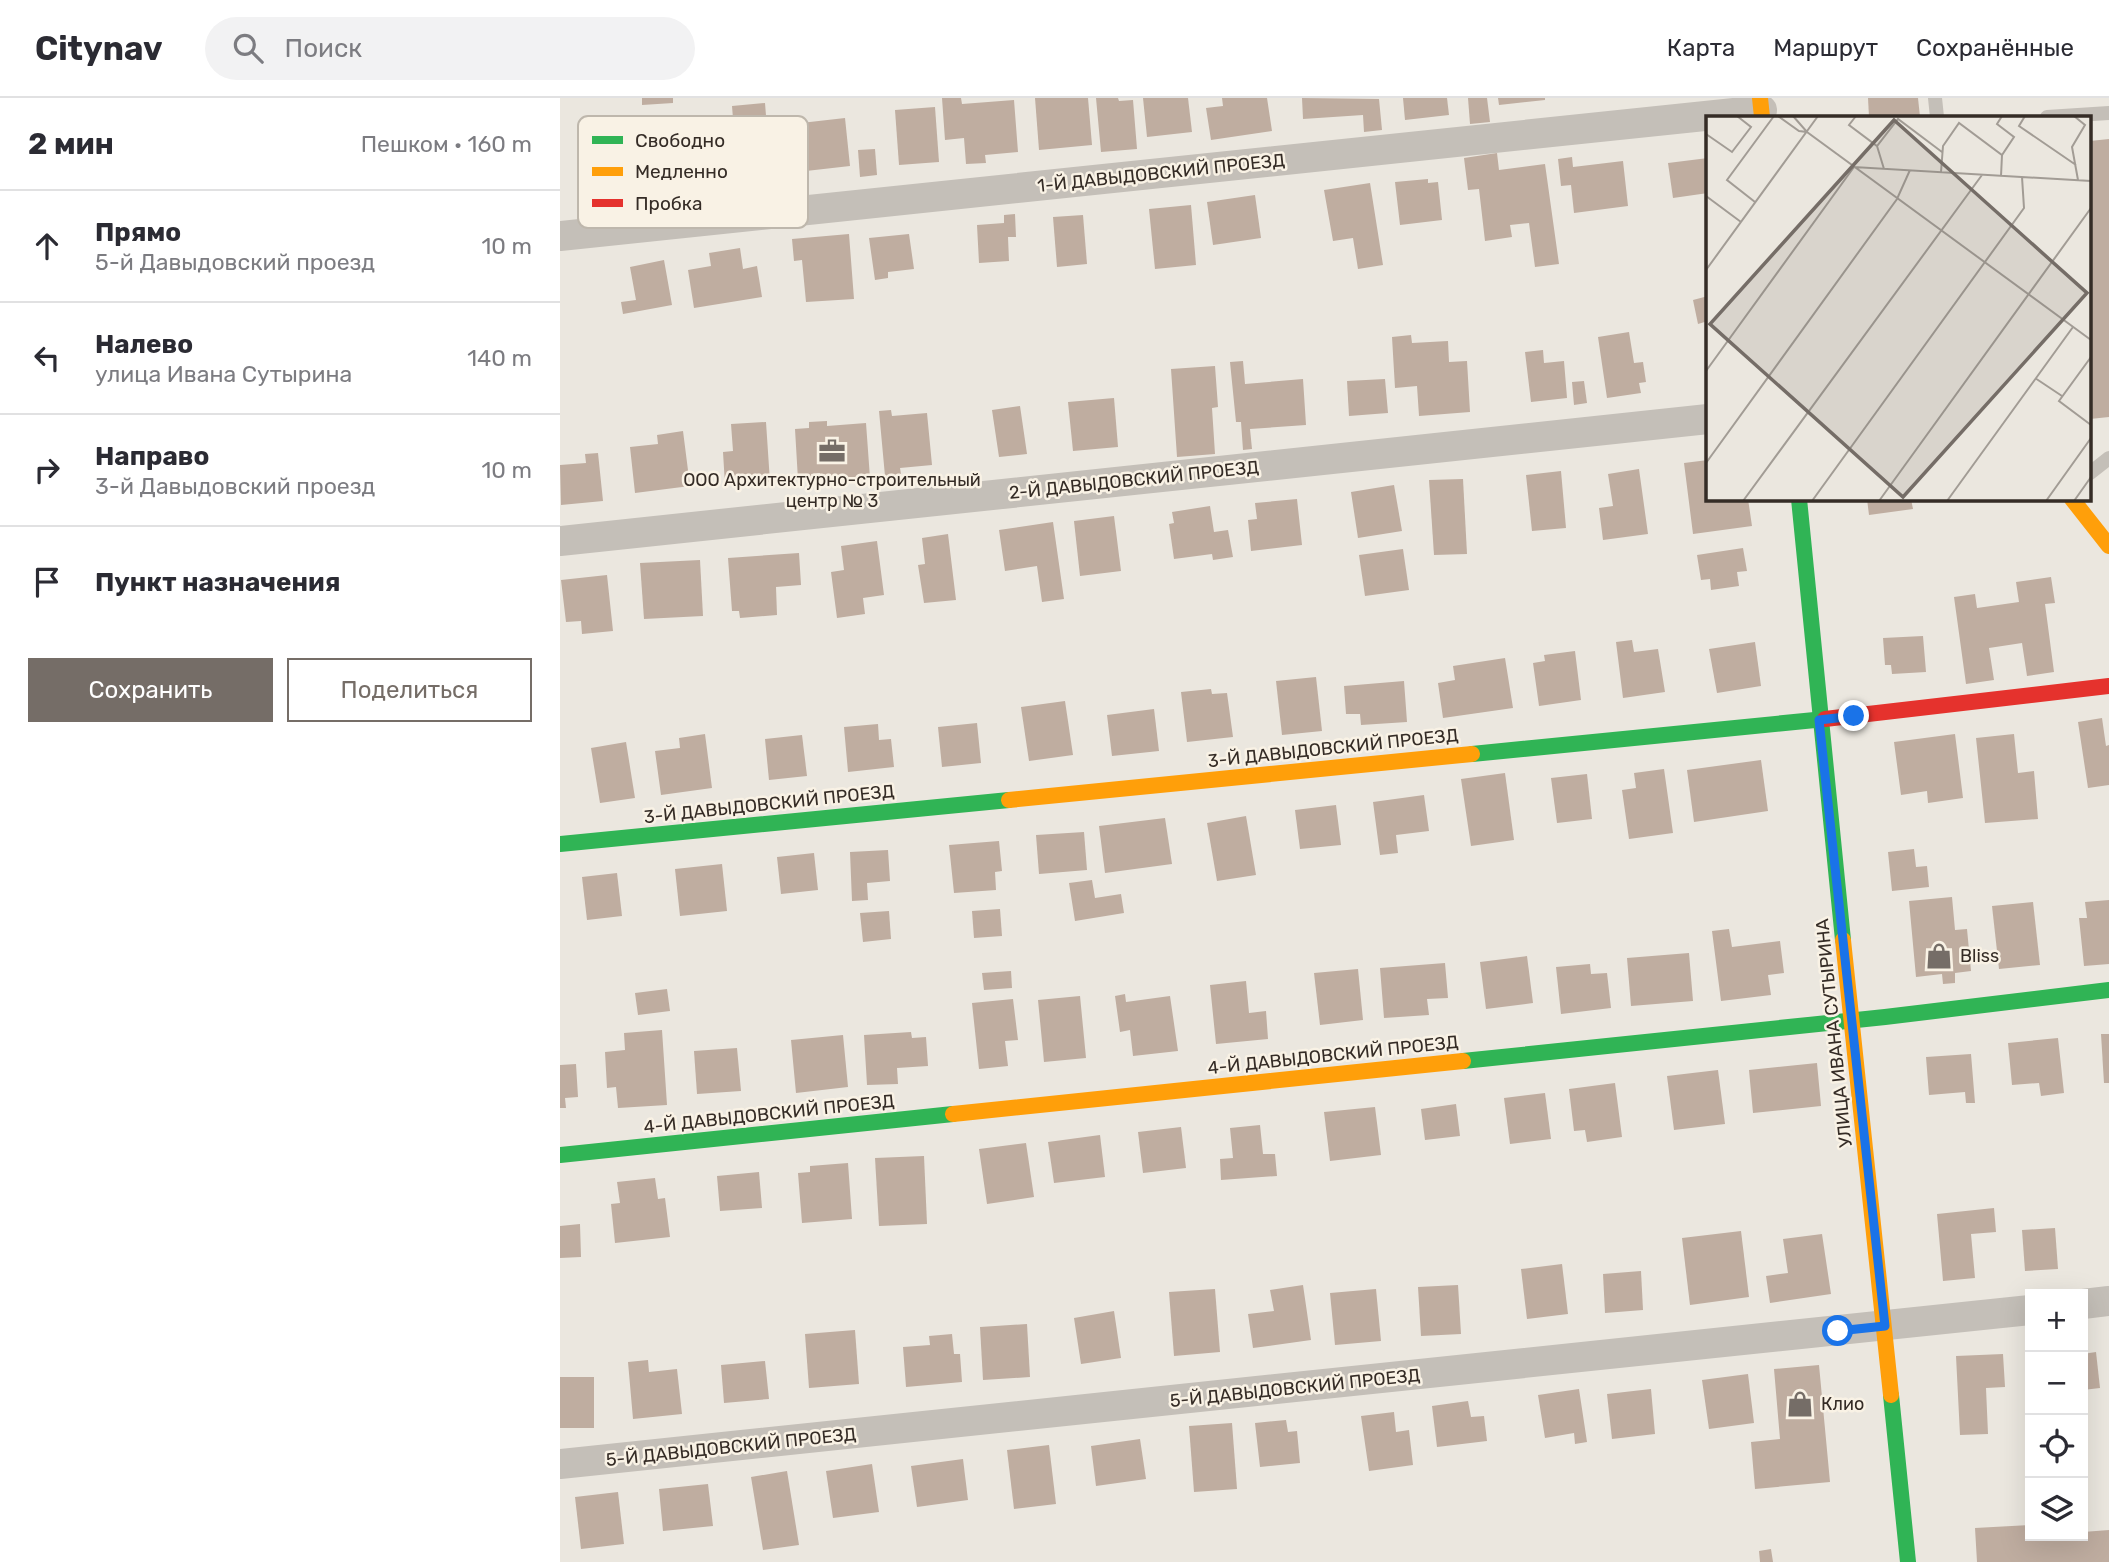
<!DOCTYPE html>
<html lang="ru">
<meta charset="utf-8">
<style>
body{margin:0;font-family:Rubik,sans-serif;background:#f2f2f3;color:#2b2b33}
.controls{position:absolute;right:21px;bottom:21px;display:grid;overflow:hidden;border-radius:0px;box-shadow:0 7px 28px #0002}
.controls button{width:63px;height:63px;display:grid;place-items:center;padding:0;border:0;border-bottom:2px solid #e1e1e2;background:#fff;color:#2b2b33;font:35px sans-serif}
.stop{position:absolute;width:21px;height:21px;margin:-16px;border:5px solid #1a73e8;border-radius:50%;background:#fff}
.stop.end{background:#1a73e8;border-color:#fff;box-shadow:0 2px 7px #0008}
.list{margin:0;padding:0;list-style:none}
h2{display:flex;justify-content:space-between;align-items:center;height:91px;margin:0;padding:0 28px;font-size:30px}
h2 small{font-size:23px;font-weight:400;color:#7c7c81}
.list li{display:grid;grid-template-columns:46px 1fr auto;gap:21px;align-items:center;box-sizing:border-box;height:112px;padding:0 28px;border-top:2px solid #e1e1e2}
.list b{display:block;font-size:26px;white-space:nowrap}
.list p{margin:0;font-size:23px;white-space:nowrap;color:#7c7c81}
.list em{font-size:23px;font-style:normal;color:#7c7c81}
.actions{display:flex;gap:14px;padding:21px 28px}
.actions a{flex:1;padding:16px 0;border:2px solid #756d67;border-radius:0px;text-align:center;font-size:24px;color:#756d67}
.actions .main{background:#756d67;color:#fff}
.icon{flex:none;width:38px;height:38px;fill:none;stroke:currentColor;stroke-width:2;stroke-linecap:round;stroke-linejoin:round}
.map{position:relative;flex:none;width:1549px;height:1464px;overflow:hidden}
header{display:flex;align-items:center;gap:42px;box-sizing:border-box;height:98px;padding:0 35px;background:#fff;border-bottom:2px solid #e1e1e2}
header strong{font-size:33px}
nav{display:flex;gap:38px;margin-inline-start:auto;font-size:24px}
.search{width:490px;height:63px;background:#f2f2f3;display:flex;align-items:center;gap:18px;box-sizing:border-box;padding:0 24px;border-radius:38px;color:#7c7c81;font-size:26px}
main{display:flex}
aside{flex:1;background:#fff}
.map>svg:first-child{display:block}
.building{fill:#bfada0}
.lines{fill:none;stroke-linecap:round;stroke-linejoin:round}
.lane{stroke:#c4bfb8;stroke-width:14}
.street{stroke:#c4bfb8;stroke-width:30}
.fast{stroke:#30b455;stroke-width:16}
.slow{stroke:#ff9f0a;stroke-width:16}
.jam{stroke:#e5322d;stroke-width:16}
.route{stroke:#1a73e8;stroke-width:9}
.labels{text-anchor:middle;stroke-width:5;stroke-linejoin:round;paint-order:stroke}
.street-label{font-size:18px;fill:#352c26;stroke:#f9f2e5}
.poi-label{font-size:18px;fill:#352c26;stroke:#f9f2e5;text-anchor:start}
.inset-road{fill:none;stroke:#a29c95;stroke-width:2}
.view{fill:#756d67;fill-opacity:0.15;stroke:#756d67;stroke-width:3.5}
.inset-edge{fill:none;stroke:#352c26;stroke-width:3.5}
.key{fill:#f9f2e5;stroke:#beb7ac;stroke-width:2}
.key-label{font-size:19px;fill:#352c26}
</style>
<header>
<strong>Citynav</strong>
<div class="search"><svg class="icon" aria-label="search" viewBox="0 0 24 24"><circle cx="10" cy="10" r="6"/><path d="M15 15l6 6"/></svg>Поиск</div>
<nav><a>Карта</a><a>Маршрут</a><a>Сохранённые</a></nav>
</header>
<main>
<aside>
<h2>2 мин<small>Пешком · 160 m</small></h2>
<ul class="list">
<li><svg class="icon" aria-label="ahead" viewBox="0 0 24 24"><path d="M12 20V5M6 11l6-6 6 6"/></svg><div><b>Прямо</b><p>5-й Давыдовский проезд</p></div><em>10 m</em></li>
<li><svg class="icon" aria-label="left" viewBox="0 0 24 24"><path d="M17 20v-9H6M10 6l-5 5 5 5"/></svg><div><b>Налево</b><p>улица Ивана Сутырина</p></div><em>140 m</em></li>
<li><svg class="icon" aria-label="right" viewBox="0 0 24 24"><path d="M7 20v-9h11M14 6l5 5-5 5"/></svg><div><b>Направо</b><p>3-й Давыдовский проезд</p></div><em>10 m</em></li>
<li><svg class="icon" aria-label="arrive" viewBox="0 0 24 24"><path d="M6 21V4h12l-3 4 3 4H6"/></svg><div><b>Пункт назначения</b></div></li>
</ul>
<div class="actions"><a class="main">Сохранить</a><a>Поделиться</a></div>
</aside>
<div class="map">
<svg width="1549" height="1464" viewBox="0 0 1549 1464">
<rect width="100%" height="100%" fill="#ebe7df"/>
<g class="building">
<polygon points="82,0 113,0 113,5 82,7"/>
<polygon points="382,0 401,0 402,6 454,2 458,54 425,57 426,65 406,66 404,40 385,42"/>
<polygon points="475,0 528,0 532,47 479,52"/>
<polygon points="536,0 558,0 559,3 573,2 577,51 541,54"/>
<polygon points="583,0 628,0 632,34 587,39"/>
<polygon points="662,0 707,0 712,33 651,42 646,10 663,8"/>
<polygon points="742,0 819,1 822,32 804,34 803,17 743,21"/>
<polygon points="843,0 887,0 889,17 845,22"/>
<polygon points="908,0 927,0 930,24 910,26"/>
<polygon points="938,0 985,0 985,2 939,7"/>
<polygon points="1308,0 1358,0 1360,19 1309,19"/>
<polygon points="205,5 211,81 145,85 142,35 174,33 172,8"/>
<polygon points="375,9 379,64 339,67 335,12"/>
<polygon points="285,20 290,68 246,73 241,25"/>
<polygon points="1549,41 1549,319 1530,321 1530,43"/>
<polygon points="315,51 317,77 300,79 298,52"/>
<polygon points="937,55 939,72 985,66 999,166 975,169 969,125 950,127 952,139 925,143 919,91 908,92 904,60"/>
<polygon points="1012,59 1013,69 1063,63 1068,108 1014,115 1011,87 1001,88 998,61"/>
<polygon points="1148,60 1148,95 1113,100 1108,65"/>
<polygon points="868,81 868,85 878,84 882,122 840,127 835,84"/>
<polygon points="810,85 823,167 798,171 793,140 773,143 764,92"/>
<polygon points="695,97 701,140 653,147 647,104"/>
<polygon points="631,107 636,167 595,171 589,111"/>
<polygon points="455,116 456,139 448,139 449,163 419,165 417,127 444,125 444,117"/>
<polygon points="523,117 527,166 497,169 493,119"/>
<polygon points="289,136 294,201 246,204 242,162 234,163 232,141"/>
<polygon points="349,136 354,171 328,174 328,180 315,182 309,140"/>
<polygon points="180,150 183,171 197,168 202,199 134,210 128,172 151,168 149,155"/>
<polygon points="104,162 112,207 63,216 61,204 76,202 70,169"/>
<polygon points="1148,198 1148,223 1138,226 1133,202"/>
<polygon points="1069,234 1074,265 1083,264 1086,284 1079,285 1081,295 1047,300 1038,239"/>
<polygon points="851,237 852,245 888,243 889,264 907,263 910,314 859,318 857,288 835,290 832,239"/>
<polygon points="983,252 984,265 1004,263 1007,300 971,304 965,254"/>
<polygon points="683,263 685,286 743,281 746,327 690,331 692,351 683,352 681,324 676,324 670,264"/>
<polygon points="655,268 658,309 652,310 655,356 617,359 611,271"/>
<polygon points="825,281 828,315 789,318 787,283"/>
<polygon points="1024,283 1027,305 1014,307 1012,284"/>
<polygon points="554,300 558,349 513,353 508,304"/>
<polygon points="460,308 467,356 439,359 432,312"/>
<polygon points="331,312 332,318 367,315 372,367 340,370 341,376 325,378 319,313"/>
<polygon points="267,323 267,328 306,325 310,380 261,383 260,375 251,376 252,381 238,382 235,331 249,330 249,324"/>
<polygon points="206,324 210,384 165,387 163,354 173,353 171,326"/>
<polygon points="123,333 130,388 75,395 70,349 98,346 97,337"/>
<polygon points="38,355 43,403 1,407 0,367 26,365 25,356"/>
<polygon points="1148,362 1148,401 1188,401 1192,428 1133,436 1124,365"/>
<polygon points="1079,371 1088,436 1043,442 1039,410 1053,408 1048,376"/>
<polygon points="1001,373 1006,430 972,433 966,377"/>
<polygon points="903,381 907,456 874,457 869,382"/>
<polygon points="834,387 842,433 798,440 791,394"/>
<polygon points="737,401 742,447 691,453 688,422 697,421 695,405"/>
<polygon points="1307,401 1351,401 1353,411 1309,417"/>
<polygon points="650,408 654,434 668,432 673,459 653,462 652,456 614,461 609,426 614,425 612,414"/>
<polygon points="554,418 561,473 520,478 514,423"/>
<polygon points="493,424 504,501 482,504 477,468 445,473 439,432"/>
<polygon points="388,436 396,502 364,505 358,467 365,466 362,440"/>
<polygon points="317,443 324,497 303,500 305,516 277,520 271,474 284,472 281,448"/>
<polygon points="1183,450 1187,473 1177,474 1179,488 1151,492 1150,481 1141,482 1137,457"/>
<polygon points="843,451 849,492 805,498 799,457"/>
<polygon points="239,455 241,487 216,489 217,517 180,520 179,513 172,513 168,460"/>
<polygon points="140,462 143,518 84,521 80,465"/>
<polygon points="47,477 53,533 22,536 21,523 6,524 1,482"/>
<polygon points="1491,479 1495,505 1485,506 1494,574 1467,578 1462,545 1429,550 1434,582 1406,586 1394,499 1415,496 1417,510 1459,504 1456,484"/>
<polygon points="1363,538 1366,574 1332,576 1331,567 1325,567 1323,540"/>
<polygon points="1072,542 1074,554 1098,551 1105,594 1063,600 1056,544"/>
<polygon points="1195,544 1201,588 1157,595 1149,551"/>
<polygon points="1015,553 1021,602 979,608 973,565 985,563 984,557"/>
<polygon points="945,560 953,610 883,620 878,585 895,582 893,568"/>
<polygon points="756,579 762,633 722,637 716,583"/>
<polygon points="844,583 847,624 801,627 800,616 786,616 784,588"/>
<polygon points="651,591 652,596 667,595 673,639 627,644 621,594"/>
<polygon points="505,603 513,657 469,663 461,609"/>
<polygon points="594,611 599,653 552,658 547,617"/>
<polygon points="1542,620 1546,648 1549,647 1549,687 1528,690 1518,624"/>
<polygon points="417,625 421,665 382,669 378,629"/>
<polygon points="318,626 319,642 331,641 334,669 288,674 284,629"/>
<polygon points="145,636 152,690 101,697 95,653 120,650 119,640"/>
<polygon points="1395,636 1403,700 1368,705 1367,693 1341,697 1334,644"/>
<polygon points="1454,636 1458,675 1474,673 1478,721 1425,725 1416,640"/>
<polygon points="242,637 247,678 209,682 205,641"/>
<polygon points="66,644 75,700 40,705 31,650"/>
<polygon points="1201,662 1208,713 1134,724 1127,672"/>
<polygon points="1104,671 1113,735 1069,741 1062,692 1076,690 1074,675"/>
<polygon points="945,675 954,742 911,748 901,681"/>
<polygon points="1027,676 1032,721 997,725 991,680"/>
<polygon points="864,697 869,733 836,737 838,755 820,757 813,704"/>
<polygon points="776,707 781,747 740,751 735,712"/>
<polygon points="686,718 696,777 657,783 647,725"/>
<polygon points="605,720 612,766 545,775 539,728"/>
<polygon points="524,734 527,772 479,776 476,737"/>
<polygon points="439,743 442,773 435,774 436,792 394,795 389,747"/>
<polygon points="1354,751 1356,769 1367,768 1369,789 1332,793 1328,754"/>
<polygon points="328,752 330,783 307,785 308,802 292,803 290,754"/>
<polygon points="254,755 258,792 221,796 217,759"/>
<polygon points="162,766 167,813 120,818 115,771"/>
<polygon points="57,775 62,818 27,822 22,779"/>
<polygon points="532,782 535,800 561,796 564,815 515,823 509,785"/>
<polygon points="1392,799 1395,832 1407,831 1411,873 1395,875 1395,885 1383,886 1382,876 1356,879 1349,803"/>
<polygon points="1549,802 1549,866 1524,868 1519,820 1527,820 1525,804"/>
<polygon points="1473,804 1480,867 1439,871 1432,808"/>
<polygon points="440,811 442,838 414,840 412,813"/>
<polygon points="329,813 331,841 303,844 300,815"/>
<polygon points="1169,831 1172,849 1220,843 1224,875 1208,877 1211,897 1161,903 1152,833"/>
<polygon points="1129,855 1133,903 1071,908 1067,860"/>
<polygon points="967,858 973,905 926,911 920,864"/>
<polygon points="885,865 888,900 867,901 869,917 824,920 820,870"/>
<polygon points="1030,866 1031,876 1047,875 1051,910 1001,916 996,869"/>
<polygon points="798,871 803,922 760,927 754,875"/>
<polygon points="451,873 452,890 424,892 422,875"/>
<polygon points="686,883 689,915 706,913 708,941 656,946 650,887"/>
<polygon points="107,891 110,913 78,917 75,895"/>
<polygon points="565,896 566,904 610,898 618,953 573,958 570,932 560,934 555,898"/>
<polygon points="520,898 526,960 484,964 478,902"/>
<polygon points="453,901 458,942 445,943 448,968 419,971 412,905"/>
<polygon points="102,932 107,1007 58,1010 56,989 47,990 45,954 65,952 64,935"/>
<polygon points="351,934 352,940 366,939 368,968 337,970 338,986 307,987 304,937"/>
<polygon points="1541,936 1549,936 1549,985 1544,985"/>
<polygon points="283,937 288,989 236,995 231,942"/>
<polygon points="1498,940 1504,995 1481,998 1479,985 1452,987 1448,945"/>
<polygon points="177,950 181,993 137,996 134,953"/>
<polygon points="1411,956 1415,1005 1406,1005 1405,994 1369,997 1366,959"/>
<polygon points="1257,965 1261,1008 1193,1015 1189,972"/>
<polygon points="16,966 18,999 5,1000 6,1010 0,1010 0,967"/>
<polygon points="1158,972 1165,1026 1114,1032 1107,978"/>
<polygon points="1055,985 1062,1039 1027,1044 1025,1032 1014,1033 1009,991"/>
<polygon points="985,995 991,1041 950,1046 944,1000"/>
<polygon points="896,1006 900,1038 865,1042 861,1011"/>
<polygon points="815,1009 821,1057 770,1063 764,1014"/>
<polygon points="700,1027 703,1056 715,1056 717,1078 661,1082 660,1061 673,1060 670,1030"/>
<polygon points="621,1029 626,1070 583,1075 578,1034"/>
<polygon points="540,1037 545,1079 494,1085 488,1044"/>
<polygon points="466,1045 474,1099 427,1106 419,1051"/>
<polygon points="364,1058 367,1126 319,1128 315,1060"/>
<polygon points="288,1065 292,1121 242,1125 238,1075 250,1074 250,1068"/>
<polygon points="199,1074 202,1110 160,1113 157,1078"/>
<polygon points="95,1080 98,1101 105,1100 110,1139 55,1145 51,1106 60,1105 57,1084"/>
<polygon points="1434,1110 1436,1134 1411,1136 1415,1180 1383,1183 1377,1116"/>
<polygon points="20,1126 21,1159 0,1160 0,1128"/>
<polygon points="1495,1130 1498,1171 1465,1173 1462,1132"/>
<polygon points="1181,1133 1189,1199 1130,1207 1122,1140"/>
<polygon points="1262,1136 1271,1196 1210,1205 1206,1178 1228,1175 1223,1141"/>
<polygon points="1002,1166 1008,1216 967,1221 961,1171"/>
<polygon points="1081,1173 1083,1212 1045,1215 1043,1176"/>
<polygon points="743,1187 751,1242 693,1250 688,1216 714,1213 710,1192"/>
<polygon points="898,1187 901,1236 861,1238 858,1189"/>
<polygon points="655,1191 660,1254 614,1258 609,1194"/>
<polygon points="816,1191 821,1243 775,1247 770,1195"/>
<polygon points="554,1213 561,1260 521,1266 514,1220"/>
<polygon points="467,1226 470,1279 423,1282 420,1229"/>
<polygon points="295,1232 299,1286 249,1290 245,1236"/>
<polygon points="392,1236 394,1256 400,1256 402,1284 346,1289 343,1249 370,1247 369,1238"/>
<polygon points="1536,1254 1540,1290 1523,1292 1523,1256"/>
<polygon points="1443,1256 1445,1289 1426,1290 1428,1336 1400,1337 1396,1258"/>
<polygon points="88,1262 89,1274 117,1271 122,1316 73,1321 68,1264"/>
<polygon points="205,1263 209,1301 164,1305 161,1267"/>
<polygon points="1259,1267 1270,1384 1195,1391 1191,1344 1220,1341 1214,1271"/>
<polygon points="1188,1276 1194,1325 1149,1331 1142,1282"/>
<rect x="0" y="1279" width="34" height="51"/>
<polygon points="1019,1291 1027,1344 1015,1346 1014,1335 985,1340 978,1297"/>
<polygon points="1091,1291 1095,1336 1052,1341 1047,1296"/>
<polygon points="908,1303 911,1319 924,1318 927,1343 877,1349 872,1308"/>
<polygon points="834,1314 836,1334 849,1332 853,1367 809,1373 801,1318"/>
<polygon points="726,1322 728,1334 737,1333 740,1365 700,1369 695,1325"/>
<polygon points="672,1325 677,1391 634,1394 629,1328"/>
<polygon points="580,1341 586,1381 536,1388 531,1348"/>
<polygon points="489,1347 496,1406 454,1411 447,1352"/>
<polygon points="403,1361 408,1402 357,1409 351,1368"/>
<polygon points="312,1366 319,1414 273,1420 266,1373"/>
<polygon points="227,1373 239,1447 203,1452 191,1379"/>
<polygon points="148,1386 153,1428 103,1433 99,1391"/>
<polygon points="58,1394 64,1446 21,1451 15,1399"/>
<polygon points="1470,1427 1470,1438 1523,1438 1523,1434 1549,1432 1549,1464 1417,1464 1415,1430"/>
<polygon points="1211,1451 1213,1464 1200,1464 1199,1453"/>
</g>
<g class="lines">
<g class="lane">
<polyline points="1375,0 1377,19"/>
<polyline points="1487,19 1549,15"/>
<polyline points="1530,375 1549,360"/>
</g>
<g class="street">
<polyline points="0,138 1202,12"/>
<polyline points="0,443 1148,321"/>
<polyline points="1523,1206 1549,1203"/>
<polyline points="0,1366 1470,1212"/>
</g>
<g class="fast">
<polyline points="1239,401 1283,842"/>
<polyline points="912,656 1265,621"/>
<polyline points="0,746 449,702"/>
<polyline points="903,963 1325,919 1549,892"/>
<polyline points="0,1057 393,1016"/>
<polyline points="1331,1297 1348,1464"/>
</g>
<g class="slow">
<polyline points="1200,0 1202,19"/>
<polyline points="1512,401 1549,448"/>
<polyline points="449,702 912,656"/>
<polyline points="1283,842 1331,1297"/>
<polyline points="393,1016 903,963"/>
</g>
<polyline class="jam" points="1265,621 1549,588"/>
</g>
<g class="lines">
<polyline class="route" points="1278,1233 1325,1228 1259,622 1294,618"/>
</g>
<defs>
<g id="office-bare" transform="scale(2.1)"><path d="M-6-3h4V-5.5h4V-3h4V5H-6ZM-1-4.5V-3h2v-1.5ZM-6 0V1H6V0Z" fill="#756d67" stroke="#f9f2e5" stroke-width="2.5" paint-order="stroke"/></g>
<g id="shop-bare" transform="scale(2.1)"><path d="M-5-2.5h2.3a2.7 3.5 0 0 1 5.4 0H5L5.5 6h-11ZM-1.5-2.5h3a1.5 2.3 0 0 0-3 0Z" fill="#756d67" stroke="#f9f2e5" stroke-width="2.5" paint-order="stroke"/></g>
</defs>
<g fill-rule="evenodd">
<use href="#office-bare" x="272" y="353"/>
<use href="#shop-bare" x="1379" y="858"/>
<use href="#shop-bare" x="1240" y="1306"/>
</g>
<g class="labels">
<g class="street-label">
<text transform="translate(601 75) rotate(-6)" y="6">1-Й ДАВЫДОВСКИЙ ПРОЕЗД</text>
<text transform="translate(574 382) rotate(-6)" y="6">2-Й ДАВЫДОВСКИЙ ПРОЕЗД</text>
<text transform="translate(773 650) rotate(-6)" y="6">3-Й ДАВЫДОВСКИЙ ПРОЕЗД</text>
<text transform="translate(209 706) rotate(-6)" y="6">3-Й ДАВЫДОВСКИЙ ПРОЕЗД</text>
<text transform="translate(1274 935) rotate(-96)" y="6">УЛИЦА ИВАНА СУТЫРИНА</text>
<text transform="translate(773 957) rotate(-6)" y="6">4-Й ДАВЫДОВСКИЙ ПРОЕЗД</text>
<text transform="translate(209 1016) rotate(-6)" y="6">4-Й ДАВЫДОВСКИЙ ПРОЕЗД</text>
<text transform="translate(735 1290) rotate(-6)" y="6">5-Й ДАВЫДОВСКИЙ ПРОЕЗД</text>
<text transform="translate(171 1349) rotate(-6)" y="6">5-Й ДАВЫДОВСКИЙ ПРОЕЗД</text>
</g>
<g class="poi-label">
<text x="272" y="388" text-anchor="middle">ООО Архитектурно-строительный<tspan x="272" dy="21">центр № 3</tspan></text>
<text x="1400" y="864">Bliss</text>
<text x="1261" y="1312">Клио</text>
</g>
</g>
<g transform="translate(1146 18)">
<rect width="385" height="385" fill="#ebe7df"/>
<path class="inset-road" d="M 72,0 L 93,15 L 101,16M 87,0 L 101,16 L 385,224M 150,0 L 143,9 L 171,30 L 192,3 L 236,36M 319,0 L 313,10 L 370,49M 368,0 L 379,9 L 366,31 L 372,64M 0,18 L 26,36 L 45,11 L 31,0M 171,30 L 178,53M 235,56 L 237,30 L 253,7 L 296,39 L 308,21 L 291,8 L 296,0M 295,60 L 296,39M 0,80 L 35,106M 49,86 L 21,64 L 68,0M 0,154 L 112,0M 385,241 L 353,285 L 385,309M 0,255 L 148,51 L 385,65M 329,262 L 356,280M 0,347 L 191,83 L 204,54M 37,385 L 276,59M 106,385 L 318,92 L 316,61M 173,385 L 385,92M 241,385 L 367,211M 340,385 L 385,322M 368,385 L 385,361"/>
<path class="view" d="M 188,4 L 381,177 L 197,381 L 4,208 Z"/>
<rect width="385" height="385" class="inset-edge"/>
</g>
<rect x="18" y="18" width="230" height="112" rx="10" class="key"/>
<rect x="32" y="38" width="31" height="8" fill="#30b455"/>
<rect x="32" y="69" width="31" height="9" fill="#ff9f0a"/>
<rect x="32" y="101" width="31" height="8" fill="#e5322d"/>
<g class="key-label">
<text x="75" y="49">Свободно</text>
<text x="75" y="80">Медленно</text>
<text x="75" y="112">Пробка</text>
</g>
</svg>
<div class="controls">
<button>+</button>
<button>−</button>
<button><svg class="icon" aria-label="locate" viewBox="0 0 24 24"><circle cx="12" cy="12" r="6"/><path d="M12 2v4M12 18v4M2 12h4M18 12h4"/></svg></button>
<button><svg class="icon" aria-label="layers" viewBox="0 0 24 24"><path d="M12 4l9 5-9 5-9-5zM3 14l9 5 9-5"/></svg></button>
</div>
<div class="stop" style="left:1278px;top:1233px"></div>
<div class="stop end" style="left:1294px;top:618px"></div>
</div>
</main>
